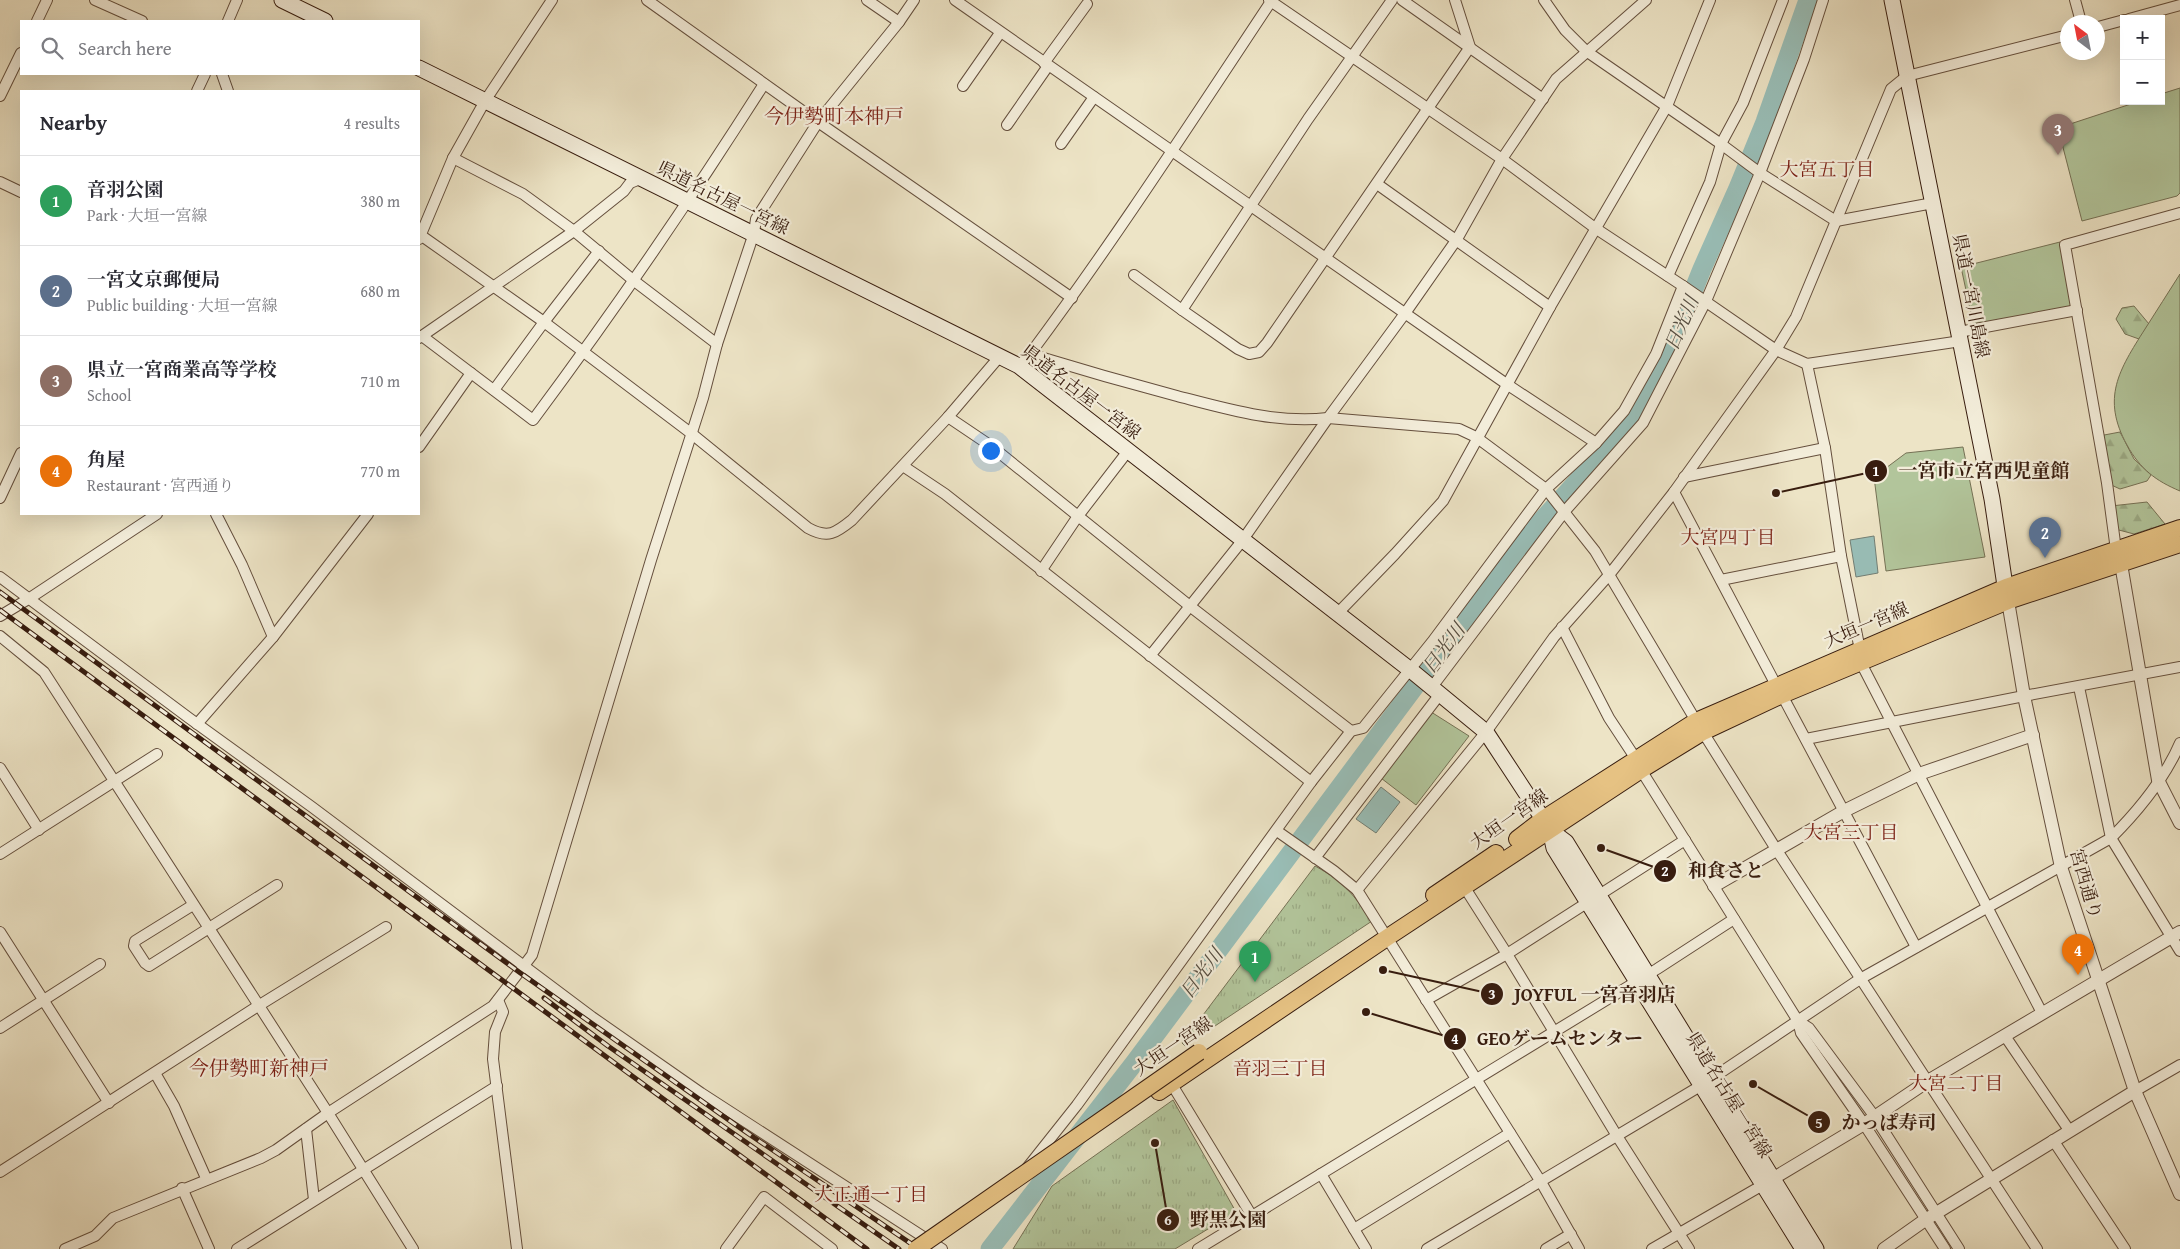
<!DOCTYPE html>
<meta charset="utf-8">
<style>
body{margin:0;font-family:"Gentium Book Plus","Noto Serif JP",serif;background:#f2f2f3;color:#2b2b33}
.controls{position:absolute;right:15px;top:15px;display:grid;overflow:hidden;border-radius:0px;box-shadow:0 5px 20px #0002}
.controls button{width:45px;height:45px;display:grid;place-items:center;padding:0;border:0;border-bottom:1px solid #e1e1e2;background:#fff;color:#2b2b33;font:25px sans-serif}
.compass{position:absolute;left:2060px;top:15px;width:45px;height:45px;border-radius:50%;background:#fff;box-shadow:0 5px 20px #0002;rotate:328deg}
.you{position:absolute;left:990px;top:450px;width:18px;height:18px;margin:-12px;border:4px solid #fff;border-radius:50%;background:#1a73e8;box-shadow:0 0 0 8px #1a73e833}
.badge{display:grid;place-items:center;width:32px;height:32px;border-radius:50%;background:#8f2418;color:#fff;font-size:16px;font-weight:700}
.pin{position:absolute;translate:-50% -41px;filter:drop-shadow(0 1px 2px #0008)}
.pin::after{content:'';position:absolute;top:26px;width:18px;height:15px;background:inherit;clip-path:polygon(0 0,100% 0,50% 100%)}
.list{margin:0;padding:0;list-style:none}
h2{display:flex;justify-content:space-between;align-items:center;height:65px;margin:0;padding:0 20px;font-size:21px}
h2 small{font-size:16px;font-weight:400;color:#7c7c81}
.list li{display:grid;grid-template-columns:32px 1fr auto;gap:15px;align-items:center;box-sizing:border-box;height:90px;padding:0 20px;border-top:1px solid #e1e1e2}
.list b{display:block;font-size:19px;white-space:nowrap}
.list p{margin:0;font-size:16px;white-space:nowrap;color:#7c7c81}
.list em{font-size:16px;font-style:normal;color:#7c7c81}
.icon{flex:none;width:28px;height:28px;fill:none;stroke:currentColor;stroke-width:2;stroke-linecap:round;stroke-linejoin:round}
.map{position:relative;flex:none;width:2180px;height:1249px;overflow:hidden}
.search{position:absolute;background:#fff;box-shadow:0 5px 20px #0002;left:20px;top:20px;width:400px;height:55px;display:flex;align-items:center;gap:12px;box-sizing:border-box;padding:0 18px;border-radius:0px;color:#7c7c81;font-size:19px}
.panel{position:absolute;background:#fff;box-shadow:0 5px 20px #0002;left:20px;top:90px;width:400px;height:425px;border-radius:0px}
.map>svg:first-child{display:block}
.forest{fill:url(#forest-firs);stroke:#757155}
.park{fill:url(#park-tufts);stroke:#757155}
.garden{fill:#b2c59b;stroke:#757155}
.water{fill:#99beb7;stroke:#727e74}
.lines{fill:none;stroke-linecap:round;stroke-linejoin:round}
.river{stroke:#99beb7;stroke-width:19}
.minor-casing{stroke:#654f3d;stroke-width:12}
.tertiary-casing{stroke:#654f3d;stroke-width:14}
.secondary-casing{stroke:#381d0f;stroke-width:17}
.primary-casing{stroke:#381d0f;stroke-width:18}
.minor{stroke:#f3edda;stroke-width:10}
.tertiary{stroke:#f3edda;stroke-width:12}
.secondary{stroke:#f3edda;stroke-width:15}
.primary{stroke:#e6c283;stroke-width:16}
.rail-casing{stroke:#381d0f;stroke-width:5}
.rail{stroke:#f3edda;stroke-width:3;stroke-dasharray:9;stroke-linecap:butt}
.primary-bridge-casing{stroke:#381d0f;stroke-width:18;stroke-linecap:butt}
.primary-bridge{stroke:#e6c283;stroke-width:16}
.labels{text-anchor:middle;stroke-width:4.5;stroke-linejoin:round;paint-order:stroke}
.street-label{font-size:18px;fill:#381d0f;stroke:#f3edda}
.neighbourhood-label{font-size:19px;fill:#7a1f14;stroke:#f3edda}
.water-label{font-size:19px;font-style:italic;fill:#554d41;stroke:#f3edda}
.quarter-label{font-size:20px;fill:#7a1f14;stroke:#f3edda}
.leader{fill:none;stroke:#381d0f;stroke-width:2}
.callout-dot{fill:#381d0f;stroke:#f3edda;stroke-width:2}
.mark-label{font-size:15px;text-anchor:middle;font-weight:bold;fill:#fff}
.callout-label{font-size:19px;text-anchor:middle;font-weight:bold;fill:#381d0f;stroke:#f3edda;stroke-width:4.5;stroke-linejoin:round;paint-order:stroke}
</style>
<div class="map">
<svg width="2180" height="1249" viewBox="0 0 2180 1249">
<defs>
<pattern id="forest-firs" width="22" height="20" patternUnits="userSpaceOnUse" patternTransform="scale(1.25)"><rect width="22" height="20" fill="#b2c59b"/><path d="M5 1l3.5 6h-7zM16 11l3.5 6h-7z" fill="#9aa984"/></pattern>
<pattern id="park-tufts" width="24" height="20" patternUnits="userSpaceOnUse" patternTransform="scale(1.25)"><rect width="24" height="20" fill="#b2c59b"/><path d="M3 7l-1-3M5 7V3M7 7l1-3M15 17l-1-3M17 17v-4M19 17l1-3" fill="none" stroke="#9aa984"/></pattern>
</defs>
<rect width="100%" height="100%" fill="#ede4c6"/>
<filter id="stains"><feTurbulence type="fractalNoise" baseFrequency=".004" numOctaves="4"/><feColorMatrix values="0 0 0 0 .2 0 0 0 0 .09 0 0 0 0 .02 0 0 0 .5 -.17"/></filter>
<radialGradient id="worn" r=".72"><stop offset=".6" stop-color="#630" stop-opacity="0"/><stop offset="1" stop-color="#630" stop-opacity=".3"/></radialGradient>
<g class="forest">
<polygon points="2134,306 2149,324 2139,339 2125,334 2116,319 2122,308"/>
<polygon points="2120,432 2134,459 2151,475 2147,481 2120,489 2107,483 2099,436"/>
<polygon points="2147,502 2165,524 2134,534 2115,529 2111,506"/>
</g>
<g class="park">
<path d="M 1315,866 C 1343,881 1354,895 1372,921 L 1185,1046 L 1182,1043 Z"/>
<polygon points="1173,1100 1236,1212 1175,1249 1013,1249 1052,1186"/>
</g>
<g class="garden">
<polygon points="2180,88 2180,193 2177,196 2082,221 2058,128 2140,101 2161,101 2161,94"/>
<polygon points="2060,242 2074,309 1975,332 1961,267"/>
<path d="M 2180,274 L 2180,491 C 2156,481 2140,469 2127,445 C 2101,398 2119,370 2145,329 C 2157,311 2168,292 2180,274 Z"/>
<polygon points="1963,447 1985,557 1886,571 1874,477 1906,453"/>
<polygon points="1428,710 1469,736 1416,805 1377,775"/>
</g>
<g class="water">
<polygon points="1874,536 1878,573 1856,577 1850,540"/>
<polygon points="1381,787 1400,802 1376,833 1356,819"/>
</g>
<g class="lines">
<polyline class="river" points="990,1249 1135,1062 1524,540 1613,442 1642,406 1669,351 1702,269 1738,188 1765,122 1808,0"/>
<g class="minor-casing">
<g id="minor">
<polyline points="95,0 142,21"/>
<polyline points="647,0 818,122 1072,298"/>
<polyline points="867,0 899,22"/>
<polyline points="955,0 1508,385 1596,443"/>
<polyline points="1269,0 1502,159 1595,228 1683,286 1776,350 1807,364 1961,341"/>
<polyline points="1402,0 1543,99"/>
<polyline points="1544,0 1565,30 1586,51 1721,144 1760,173 1836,221 1933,203"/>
<polyline points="2075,0 2081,22"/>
<polyline points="2129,19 2180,5"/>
<polyline points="37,21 47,0"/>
<polyline points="228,21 237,0"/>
<polyline points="2098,27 2124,20"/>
<polyline points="1044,63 1087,4"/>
<polyline points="222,74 228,91"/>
<polyline points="963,86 1000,33"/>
<polyline points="197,91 205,74"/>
<polyline points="0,96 21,53"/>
<polyline points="1007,125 1048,66"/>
<polyline points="1061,144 1094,97"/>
<polyline points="453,158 523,194 574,231 633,280 717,344"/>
<polyline points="0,182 21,192"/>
<polyline points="1377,184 1550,307"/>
<path d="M 419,234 L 544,322 L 692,434 L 808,528 C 828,539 836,533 852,520 L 948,417 L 1000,356"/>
<polyline points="419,239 453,158 485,101 552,0"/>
<polyline points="1134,275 1182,310 1238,349 1249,354 1259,352 1267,343 1470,47 1455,0"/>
<polyline points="1668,276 1710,182 1721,144 1743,103 1783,0"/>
<polyline points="1182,310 1308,119 1392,0"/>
<polyline points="1959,332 2077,310"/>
<path d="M 422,336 L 533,420 C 614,311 691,199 764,84"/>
<polyline points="419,338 574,231 624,191 630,183 640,179"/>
<path d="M 1030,354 C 1115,240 1193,119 1272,0"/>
<polyline points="1807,364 1825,448 1841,556 1860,650"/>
<path d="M 1019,366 L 1030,354 C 1079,369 1128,383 1177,396 C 1227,409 1277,424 1328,418 L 1459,429 L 1476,437 L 1546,489 L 1595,551 L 1696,721 L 1776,849 L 2037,1249"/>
<polyline points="494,390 544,322 599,251"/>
<polyline points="948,417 991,446 1191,607 1351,731"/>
<polyline points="419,447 471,373"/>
<polyline points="903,466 945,494 1311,782"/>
<polyline points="1684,477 1825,448"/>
<polyline points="1674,492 1776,685"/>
<polyline points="0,498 21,453"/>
<polyline points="216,514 242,565 273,637"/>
<polyline points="2116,550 2107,483 2065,245 2180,213"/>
<polyline points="1041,571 1078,516 1128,451"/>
<polyline points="0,577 189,718 312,807 592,1017 701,1093 942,1249"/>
<polyline points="1721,580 1841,556"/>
<polyline points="1337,614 1395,554 1443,501 1550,307 1667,106 1710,0"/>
<polyline points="0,616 30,598 157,514"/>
<polyline points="1562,627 1609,718 1636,759"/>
<polyline points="0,636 44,672 328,1113 413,1249"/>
<polyline points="1150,656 1242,541 1328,418 1406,312 1457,239 1502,159 1556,79 1646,0"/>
<polyline points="1861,663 2042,1013"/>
<polyline points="1432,687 1565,511 1643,423 1706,301 1760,173 1804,59 1823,0"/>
<polyline points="2079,687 2111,838 2180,951"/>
<polyline points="1782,695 1916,947"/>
<polyline points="197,724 273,637 368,514"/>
<polyline points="1806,739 2024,696 2180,667"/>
<polyline points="0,768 39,830"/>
<polyline points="1641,770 1798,1021 1801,1033 1864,1124 1945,1249"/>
<polyline points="1277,831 1334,871 1357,890 1541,1182 1579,1249"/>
<polyline points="0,854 157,754"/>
<polyline points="1315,858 1440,694"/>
<polyline points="1465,888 1507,954 1617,1136 1689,1249"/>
<polyline points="1357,890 1486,732 1554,637 1609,575 1674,492 1776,350 1796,317 1891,89 1907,76 2068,35"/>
<polyline points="193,905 135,941 134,946 145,963 149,966 277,885"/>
<polyline points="0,932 109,1103"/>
<polyline points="498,1000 503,1012 495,1032 493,1059 517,1249"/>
<polyline points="1426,1000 1507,954 1685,840"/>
<polyline points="1798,1021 1809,1028 1875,1117 1959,1249"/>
<polyline points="0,1028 100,964"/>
<polyline points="2005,1036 2069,1130"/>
<polyline points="155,1073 174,1106 206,1178"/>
<polyline points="1171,1083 1252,1216"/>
<polyline points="2135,1091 2180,1065"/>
<polyline points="306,1129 314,1200"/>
<polyline points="2053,1140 2125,1249"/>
<polyline points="1027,1168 1077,1105 1311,782 1351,731 1363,728 1432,642 1546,489 1596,443 1624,411 1656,354 1683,286"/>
<polyline points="0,1172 258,1006 386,927"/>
<polyline points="1321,1174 1366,1249"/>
<polyline points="182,1188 209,1249"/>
<polyline points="1354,1229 1510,1133"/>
<polyline points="65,1249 95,1236 113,1218 261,1158 276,1150 328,1113 493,1006 532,955 651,560 703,398 717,344 754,233 756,219 818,122 899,22 914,0"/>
<polyline points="237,1249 497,1086"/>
<polyline points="726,1249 764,1197 832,1249"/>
<polyline points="1198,1249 1657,969 1734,919"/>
<path d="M 1427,1249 L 1702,1085 L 1860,979 L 2111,838 C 2138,811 2165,778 2180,743"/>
<polyline points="1546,1249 1571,1234"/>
<polyline points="1652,1249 1768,1182"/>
</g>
</g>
<g class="tertiary-casing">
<g id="tertiary">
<polyline points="2121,564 2158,780 2180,823"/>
<polyline points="2008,601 2024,696 2061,867 2135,1091 2180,1194"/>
<polyline points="1714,886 1844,811 1919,774 2033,735"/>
<polyline points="1774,1178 1864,1124 1928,1081 2180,932"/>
<polyline points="1884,1249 1925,1220 2135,1091"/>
</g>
</g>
<g class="secondary-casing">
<g id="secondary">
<polyline points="282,0 325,21"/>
<polyline points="1892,0 1992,499 2007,599"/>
<polyline points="419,68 1019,366 1413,672 1486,732 1543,819 1550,830 1554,848 1803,1249"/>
<polyline points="1550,830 1566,842 1816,1249"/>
</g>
</g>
<g class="primary-casing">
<g id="primary">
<polyline points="1517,839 1543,819 1696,721 2006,587 2180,528"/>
<polyline points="1434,895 1496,853"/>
<polyline points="1159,1092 1388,937 1641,770 1703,732 1782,695 2008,601 2180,544"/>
</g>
</g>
<use href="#minor" class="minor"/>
<use href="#tertiary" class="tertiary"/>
<use href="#secondary" class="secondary"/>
<use href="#primary" class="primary"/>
<g class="rail-casing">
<g id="rail">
<polyline points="0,592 519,972 743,1130 919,1249"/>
<polyline points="0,610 867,1249"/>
<polyline points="544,998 608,1046 899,1249"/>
</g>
</g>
<use href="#rail" class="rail"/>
<g class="primary-bridge-casing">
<polyline id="primary-bridge" points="916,1249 1199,1052"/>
</g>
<use href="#primary-bridge" class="primary-bridge"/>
</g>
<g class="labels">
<g class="street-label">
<text transform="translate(723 198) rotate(26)" y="6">県道名古屋一宮線</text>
<text transform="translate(1971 296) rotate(79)" y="6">県道一宮川島線</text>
<text transform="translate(1081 392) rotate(37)" y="6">県道名古屋一宮線</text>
<text transform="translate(1866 625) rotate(-23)" y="6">大垣一宮線</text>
<text transform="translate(1509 819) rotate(-35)" y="6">大垣一宮線</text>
<text transform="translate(2086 884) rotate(74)" y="6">宮西通り</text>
<text transform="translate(1173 1046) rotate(-34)" y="6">大垣一宮線</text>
<text transform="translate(1729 1095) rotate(58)" y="6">県道名古屋一宮線</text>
</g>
<g class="neighbourhood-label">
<text x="1827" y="176">大宮五丁目</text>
<text x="1728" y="544">大宮四丁目</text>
<text x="1851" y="839">大宮三丁目</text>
<text x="1280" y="1075">音羽三丁目</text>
<text x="1956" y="1090">大宮二丁目</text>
<text x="871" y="1201">大正通一丁目</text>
</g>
<g class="water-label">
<text transform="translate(1681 323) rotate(-67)" y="7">日光川</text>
<text transform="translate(1443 648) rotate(-53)" y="7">日光川</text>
<text transform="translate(1201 973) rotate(-53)" y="7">日光川</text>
</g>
<g class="quarter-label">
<text x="834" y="123">今伊勢町本神戸</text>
<text x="259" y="1075">今伊勢町新神戸</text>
</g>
</g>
<path class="leader" d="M1776 493L1876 471M1601 848L1665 871M1383 970L1492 994M1366 1012L1455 1039M1753 1084L1819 1122M1155 1143L1168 1220"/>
<g class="callout-dot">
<circle cx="1776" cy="493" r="5"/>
<circle cx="1601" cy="848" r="5"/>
<circle cx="1383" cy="970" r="5"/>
<circle cx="1366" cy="1012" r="5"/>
<circle cx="1753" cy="1084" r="5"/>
<circle cx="1155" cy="1143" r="5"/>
<circle cx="1876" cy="471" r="12"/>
<circle cx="1665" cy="871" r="12"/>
<circle cx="1492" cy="994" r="12"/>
<circle cx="1455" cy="1039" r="12"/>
<circle cx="1819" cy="1122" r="12"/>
<circle cx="1168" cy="1220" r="12"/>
</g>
<g class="mark-label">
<text x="1876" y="476">1</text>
<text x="1665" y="876">2</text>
<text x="1492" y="999">3</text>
<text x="1455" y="1044">4</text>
<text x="1819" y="1128">5</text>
<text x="1168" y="1225">6</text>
</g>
<g class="callout-label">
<text x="1984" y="477">一宮市立宮西児童館</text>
<text x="1726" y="877">和食さと</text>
<text x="1595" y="1001">JOYFUL 一宮音羽店</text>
<text x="1560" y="1045">GEOゲームセンター</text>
<text x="1889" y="1129">かっぱ寿司</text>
<text x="1228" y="1226">野黒公園</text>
</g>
<rect width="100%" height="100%" filter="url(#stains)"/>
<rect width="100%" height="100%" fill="url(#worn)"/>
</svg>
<div class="controls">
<button>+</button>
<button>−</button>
</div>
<svg class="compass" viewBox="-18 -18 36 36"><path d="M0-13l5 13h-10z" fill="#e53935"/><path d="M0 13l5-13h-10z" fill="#7c7c81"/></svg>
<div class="you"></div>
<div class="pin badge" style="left:1255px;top:982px;background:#2e9e5b">1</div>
<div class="pin badge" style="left:2045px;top:558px;background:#5c6f8a">2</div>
<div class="pin badge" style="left:2058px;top:155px;background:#8d6e63">3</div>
<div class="pin badge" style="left:2078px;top:975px;background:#e8710a">4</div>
<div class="search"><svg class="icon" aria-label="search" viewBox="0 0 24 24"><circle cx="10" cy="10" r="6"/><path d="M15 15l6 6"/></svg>Search here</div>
<section class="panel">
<h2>Nearby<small>4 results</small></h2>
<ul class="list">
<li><span class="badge" style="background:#2e9e5b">1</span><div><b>音羽公園</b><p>Park · 大垣一宮線</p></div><em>380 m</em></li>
<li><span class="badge" style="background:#5c6f8a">2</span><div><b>一宮文京郵便局</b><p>Public building · 大垣一宮線</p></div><em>680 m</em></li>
<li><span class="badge" style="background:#8d6e63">3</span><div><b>県立一宮商業高等学校</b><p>School</p></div><em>710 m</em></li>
<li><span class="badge" style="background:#e8710a">4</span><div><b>角屋</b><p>Restaurant · 宮西通り</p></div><em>770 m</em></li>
</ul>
</section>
</div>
